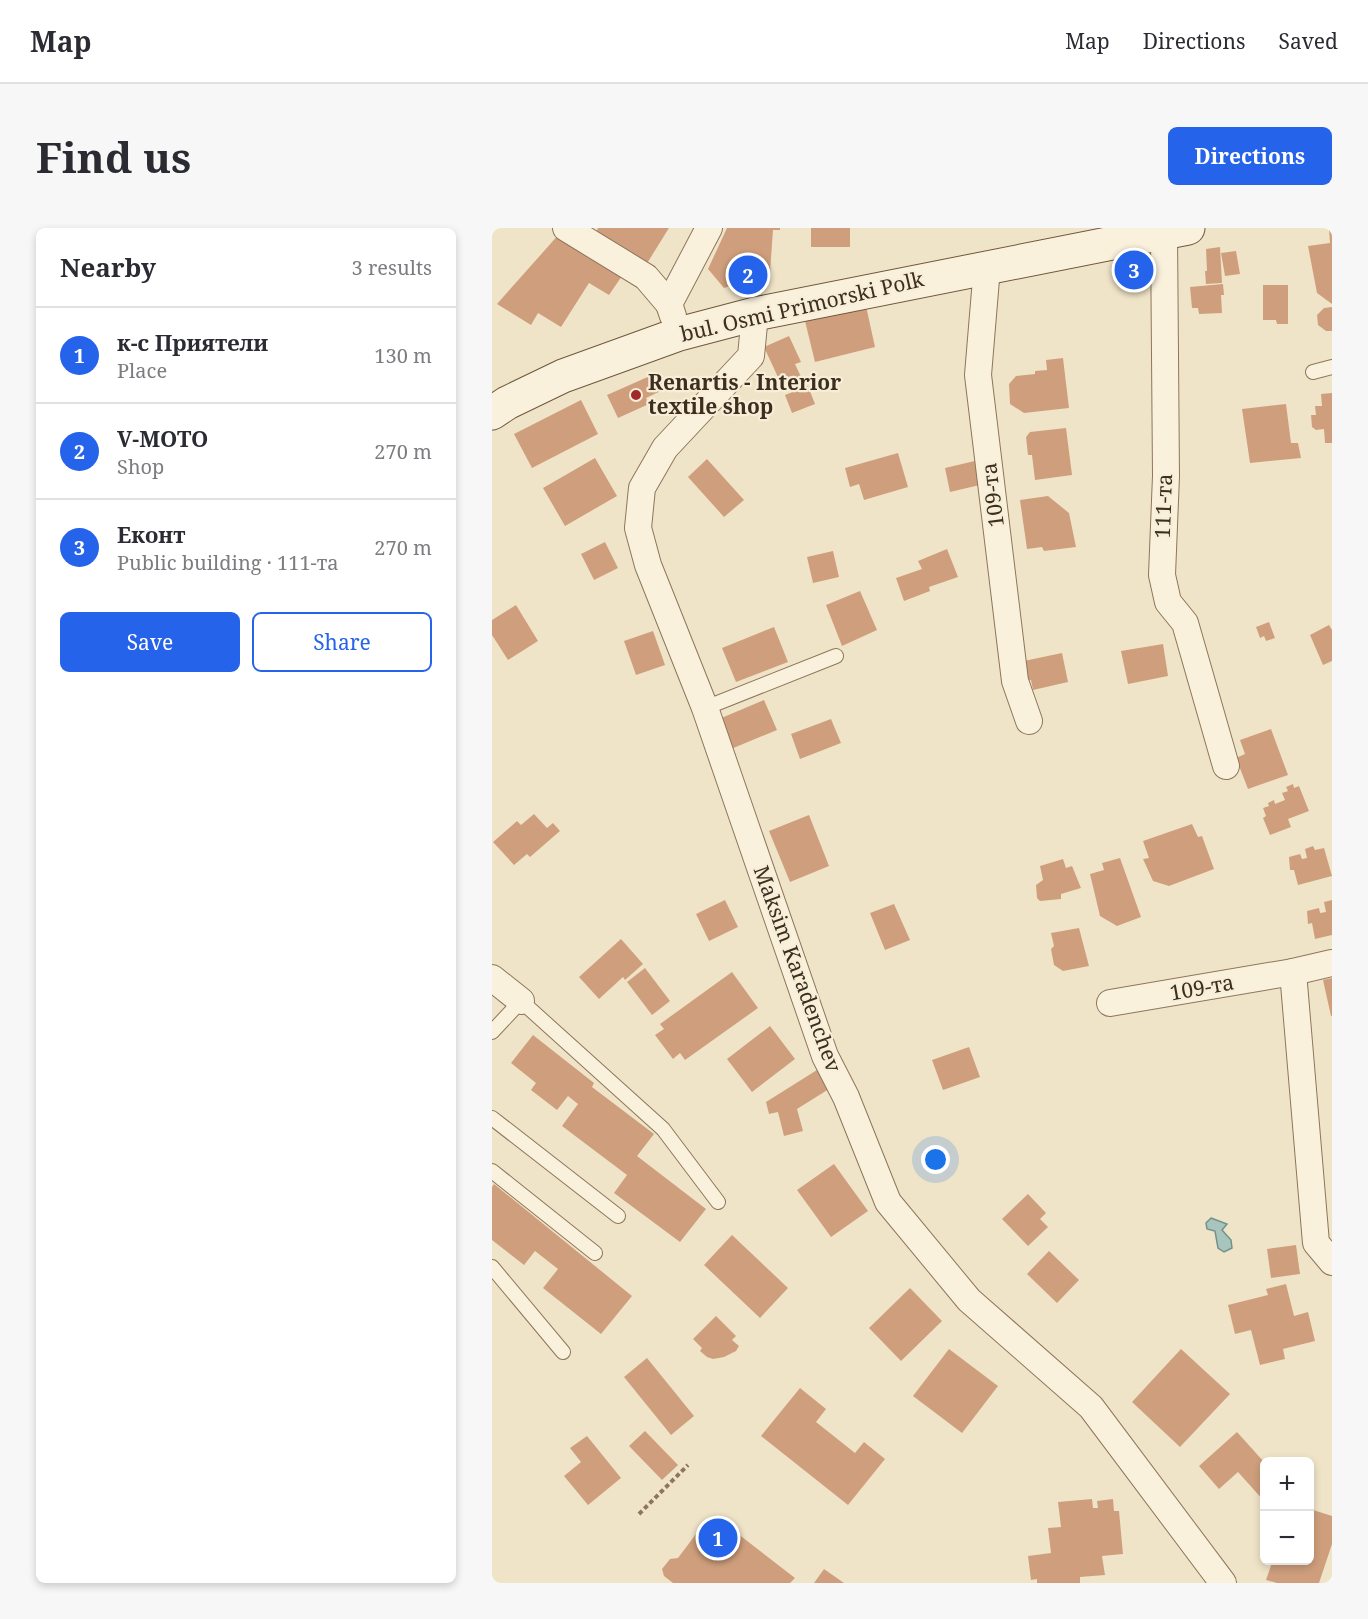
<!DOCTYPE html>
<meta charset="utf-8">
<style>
body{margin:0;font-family:"Noto Serif",serif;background:#f7f7f7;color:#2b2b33}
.controls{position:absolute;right:18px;bottom:18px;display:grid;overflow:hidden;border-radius:9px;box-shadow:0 3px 9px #0003}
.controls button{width:54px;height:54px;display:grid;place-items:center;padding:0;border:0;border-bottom:2px solid #e1e1e2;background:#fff;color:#2b2b33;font:30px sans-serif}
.you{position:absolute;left:444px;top:932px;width:21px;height:21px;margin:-15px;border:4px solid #fff;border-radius:50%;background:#1a73e8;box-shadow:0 0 0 9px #1a73e833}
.badge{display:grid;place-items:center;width:39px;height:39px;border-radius:50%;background:#2563eb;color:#fff;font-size:20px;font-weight:700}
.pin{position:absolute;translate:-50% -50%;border:3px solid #fff;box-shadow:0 2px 6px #0006}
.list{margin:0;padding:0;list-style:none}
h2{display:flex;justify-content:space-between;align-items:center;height:78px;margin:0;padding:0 24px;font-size:26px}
h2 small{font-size:20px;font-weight:400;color:#7c7c81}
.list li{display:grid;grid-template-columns:39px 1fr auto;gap:18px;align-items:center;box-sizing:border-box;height:96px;padding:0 24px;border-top:2px solid #e1e1e2}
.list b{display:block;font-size:22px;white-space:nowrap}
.list p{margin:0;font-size:20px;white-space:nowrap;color:#7c7c81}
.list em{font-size:20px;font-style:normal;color:#7c7c81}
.actions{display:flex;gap:12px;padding:18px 24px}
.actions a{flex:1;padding:14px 0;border:2px solid #2563eb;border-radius:9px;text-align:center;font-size:21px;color:#2563eb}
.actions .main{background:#2563eb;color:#fff}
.map{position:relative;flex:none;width:840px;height:1355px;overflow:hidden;border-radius:9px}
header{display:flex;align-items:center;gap:36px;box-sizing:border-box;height:84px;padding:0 30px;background:#fff;border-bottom:2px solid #e1e1e2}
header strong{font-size:28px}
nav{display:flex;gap:33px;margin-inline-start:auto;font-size:21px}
.intro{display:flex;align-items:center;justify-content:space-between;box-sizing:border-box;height:144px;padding:0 36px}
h1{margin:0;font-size:42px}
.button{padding:15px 27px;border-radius:9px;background:#2563eb;color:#fff;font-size:21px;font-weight:700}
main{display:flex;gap:36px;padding:0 36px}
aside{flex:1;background:#fff;border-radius:9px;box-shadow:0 3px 9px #0003}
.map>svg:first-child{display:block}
.water{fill:#a9c4bc;stroke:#6f938a;stroke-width:1.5}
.building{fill:#cf9f7d}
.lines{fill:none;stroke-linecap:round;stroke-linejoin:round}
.service-casing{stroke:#8d765c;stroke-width:16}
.minor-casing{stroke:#8d765c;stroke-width:28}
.secondary-casing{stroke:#6f573f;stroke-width:35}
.path{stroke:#8d765c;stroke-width:4;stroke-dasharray:4.5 3;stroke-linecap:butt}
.service{stroke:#faf1dc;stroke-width:14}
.minor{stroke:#faf1dc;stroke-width:26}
.secondary{stroke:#faf1dc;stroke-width:33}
.poi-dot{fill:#9e2a2b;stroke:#f7eed8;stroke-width:2}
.labels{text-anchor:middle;stroke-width:4.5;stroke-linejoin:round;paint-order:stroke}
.street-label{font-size:21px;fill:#3d2e20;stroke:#f7eed8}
.poi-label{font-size:21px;font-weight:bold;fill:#3d2e20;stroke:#f7eed8;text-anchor:start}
</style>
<header>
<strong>Map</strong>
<nav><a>Map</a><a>Directions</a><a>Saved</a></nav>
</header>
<div class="intro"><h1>Find us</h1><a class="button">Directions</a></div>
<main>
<aside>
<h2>Nearby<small>3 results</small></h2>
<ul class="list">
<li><span class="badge">1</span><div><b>к-с Приятели</b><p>Place</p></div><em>130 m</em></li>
<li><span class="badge">2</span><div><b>V-MOTO</b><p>Shop</p></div><em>270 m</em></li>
<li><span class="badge">3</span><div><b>Еконт</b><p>Public building · 111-та</p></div><em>270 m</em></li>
</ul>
<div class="actions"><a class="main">Save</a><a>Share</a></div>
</aside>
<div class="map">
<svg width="840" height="1355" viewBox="0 0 840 1355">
<rect width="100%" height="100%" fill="#f0e4c8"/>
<polygon class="water" points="719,990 735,996 730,1002 739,1012 740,1020 732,1024 726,1020 723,1003 715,1001 714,995"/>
<g class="building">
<polygon points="106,0 177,0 154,37 103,7"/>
<polygon points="235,0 288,0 288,2 281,2 278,45 232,60 216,41"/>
<rect x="319" y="0" width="39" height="19"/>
<polygon points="840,0 840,76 825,65 816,18 838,15 837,1"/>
<polygon points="68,5 132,45 117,67 97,55 69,99 46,85 39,97 5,76"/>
<polygon points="728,19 730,55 714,56 713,43 715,43 714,21"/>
<polygon points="744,23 748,46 733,48 729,25"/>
<polygon points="646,29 648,50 636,52 633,31"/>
<polygon points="731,56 732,67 729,67 730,85 707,86 706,80 700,80 698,59"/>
<polygon points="771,57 796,57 796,96 785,96 784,92 771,92"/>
<polygon points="374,78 383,119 323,134 313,93"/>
<polygon points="840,79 840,103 834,103 826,97 825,87 832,80"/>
<polygon points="297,108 309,134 303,136 310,151 291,160 272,119"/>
<polygon points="571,130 577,180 532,185 518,176 517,156 524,148 543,146 543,143 555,142 554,132"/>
<polygon points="167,144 175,160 154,170 157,176 126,190 115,167"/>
<polygon points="316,158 323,176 300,185 293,167"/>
<polygon points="840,165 840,215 833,215 832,201 824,202 820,199 819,187 824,187 823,178 830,178 829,166"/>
<polygon points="89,172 106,206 40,240 22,206"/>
<polygon points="794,176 799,215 806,215 809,230 758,235 750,181"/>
<polygon points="574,200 580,247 543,252 540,227 536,227 534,209 538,204"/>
<polygon points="406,225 416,259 372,272 367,256 358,259 353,240"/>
<polygon points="103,230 125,268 73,298 51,260"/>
<polygon points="215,231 252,272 232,289 196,249"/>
<polygon points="487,232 492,256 458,264 453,240"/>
<polygon points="556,268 577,285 584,319 552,323 550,319 535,321 528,272"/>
<polygon points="113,314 126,340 102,352 89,326"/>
<polygon points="455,321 466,349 437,359 438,363 412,373 404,350 430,341 426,333"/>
<polygon points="341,323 347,349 321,355 315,329"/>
<polygon points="368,363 385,402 350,418 334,377"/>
<polygon points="24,377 46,413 16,432 0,407 0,392"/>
<polygon points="777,394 783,410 774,413 772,408 768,410 764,399"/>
<polygon points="837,397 840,402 840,433 831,437 818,407"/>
<polygon points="282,399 296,434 244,454 230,420"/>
<polygon points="161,403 173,437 144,447 132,413"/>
<polygon points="671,416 676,448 636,456 629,423"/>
<polygon points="570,425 576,454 541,462 539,452 531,454 527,434"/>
<polygon points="272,472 285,502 239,521 227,491"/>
<polygon points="339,491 349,515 308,531 299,506"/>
<polygon points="779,501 796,547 756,561 744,530 753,526 748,512"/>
<polygon points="801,556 802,560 807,558 817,583 796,591 799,599 778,607 771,590 774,588 771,580 777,578 776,575 782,572 783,576 793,572 790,565 796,563 794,559"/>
<polygon points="42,586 55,600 61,595 68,603 38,629 35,626 22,637 1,614 25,593 29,597"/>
<polygon points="317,587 337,638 298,654 277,603"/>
<polygon points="700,596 706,609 710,608 722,641 677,658 661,653 651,631 657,630 651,613"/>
<polygon points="821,618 823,622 832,620 840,648 806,657 802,642 798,642 797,629 808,626 810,631 815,630 813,621"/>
<polygon points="628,630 649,689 625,698 608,688 598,646 612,642 610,635"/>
<polygon points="571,631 574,640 580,638 589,660 569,666 569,671 548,673 545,670 544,657 551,652 548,638"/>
<polygon points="233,672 246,699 217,713 204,686"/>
<polygon points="840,672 840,707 823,711 820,695 816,696 815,683 827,680 828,685 834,684 832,674"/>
<polygon points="402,676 418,712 393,722 378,685"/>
<polygon points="587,700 597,738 571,743 562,737 559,721 562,718 559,705"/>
<polygon points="129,711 151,736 133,752 131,749 107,771 87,749"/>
<polygon points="153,740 178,773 160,787 135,754"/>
<polygon points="240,744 266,780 193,832 188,825 181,831 163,807 172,801 168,796"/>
<polygon points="840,750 840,788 839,788 831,752"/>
<polygon points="278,798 303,831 260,864 235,831"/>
<polygon points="41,807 102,855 100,859 162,906 145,928 214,981 188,1014 122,965 135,947 70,898 86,876 76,868 65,882 39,862 44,855 19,835"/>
<polygon points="477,819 488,849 451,862 440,832"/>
<polygon points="325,842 337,861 305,881 311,903 292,908 286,884 277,886 274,874"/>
<polygon points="342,936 376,983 339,1009 305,962"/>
<polygon points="2,956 140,1068 109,1106 51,1060 66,1041 43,1023 32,1037 0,1012 0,959"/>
<polygon points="536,966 554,985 548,991 556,999 536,1018 510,991"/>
<polygon points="240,1007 296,1060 268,1090 212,1037"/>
<polygon points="804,1017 808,1046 779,1050 775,1021"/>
<polygon points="557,1023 587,1052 565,1075 535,1046"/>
<polygon points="794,1056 802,1088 816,1084 823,1113 791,1121 793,1131 768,1137 759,1102 743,1106 736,1077 776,1067 774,1061"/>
<polygon points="418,1060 450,1093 409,1133 377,1100"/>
<polygon points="224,1088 244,1108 240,1112 247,1118 244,1123 232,1129 221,1131 215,1129 208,1123 210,1120 201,1111"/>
<polygon points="457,1121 506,1158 470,1205 421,1168"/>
<polygon points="689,1121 738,1166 688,1219 640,1174"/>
<polygon points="155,1130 202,1188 179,1207 132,1149"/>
<polygon points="308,1160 334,1181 324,1194 363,1225 372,1214 393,1231 356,1277 269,1208"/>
<polygon points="153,1203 186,1237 170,1252 137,1218"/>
<polygon points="745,1204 772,1234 772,1273 746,1244 727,1261 707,1238"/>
<polygon points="95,1208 129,1250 96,1277 72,1248 89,1234 78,1220"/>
<polygon points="600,1271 601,1280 606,1280 605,1273 621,1271 622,1283 627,1283 631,1326 610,1328 613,1347 588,1349 588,1355 545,1355 545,1351 539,1352 536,1328 559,1325 556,1300 569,1299 566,1274"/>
<polygon points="818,1281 840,1288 840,1316 827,1355 785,1355 774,1352 781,1332 818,1332"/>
<polygon points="223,1288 303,1350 298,1355 181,1355 172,1348 170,1341 178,1331 186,1330 216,1290"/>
<polygon points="332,1341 352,1355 322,1355"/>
</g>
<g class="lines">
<g class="service-casing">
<g id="service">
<polyline points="821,144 840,139"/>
<polyline points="213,480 344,428"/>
<polyline points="0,804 29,773 171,901 226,974"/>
<polyline points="0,890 126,988"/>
<polyline points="0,943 103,1025"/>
<polyline points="0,1039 71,1124"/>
</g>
</g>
<g class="minor-casing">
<g id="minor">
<polyline points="74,0 154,49 177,76"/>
<polyline points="672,5 674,248 670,347 676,374 693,395 734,538"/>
<polyline points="495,39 486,147 523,453 537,493"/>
<polyline points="263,86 259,128 173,220 150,260 146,300 156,337 213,480 333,828 354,869 396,974 477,1072 599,1179 731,1355"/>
<polyline points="181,88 177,76 217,0"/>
<polyline points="840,735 801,744 824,1015 840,1034"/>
<polyline points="0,750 29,773"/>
<polyline points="618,775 801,744"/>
</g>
</g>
<g class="secondary-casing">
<polyline id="secondary" points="0,185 15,175 71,148 187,106 263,86 696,0"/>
</g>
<polyline class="path" points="147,1286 196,1237"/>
<use href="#service" class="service"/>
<use href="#minor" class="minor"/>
<use href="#secondary" class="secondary"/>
</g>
<circle class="poi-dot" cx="144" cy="167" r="6"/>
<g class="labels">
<g class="street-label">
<text transform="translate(310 79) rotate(-13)" y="7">bul. Osmi Primorski Polk</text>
<text transform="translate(501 267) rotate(-97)" y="7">109-та</text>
<text transform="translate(672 278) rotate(-88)" y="7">111-та</text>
<text transform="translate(305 741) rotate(70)" y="7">Maksim Karadenchev</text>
<text transform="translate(710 760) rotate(-10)" y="7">109-та</text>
</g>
<g class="poi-label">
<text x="156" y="162">Renartis - Interior<tspan x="156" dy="24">textile shop</tspan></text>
</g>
</g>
</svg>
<div class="controls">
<button>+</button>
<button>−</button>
</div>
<div class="you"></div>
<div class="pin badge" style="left:226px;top:1310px">1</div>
<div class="pin badge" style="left:256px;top:47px">2</div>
<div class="pin badge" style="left:642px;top:42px">3</div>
</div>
</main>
